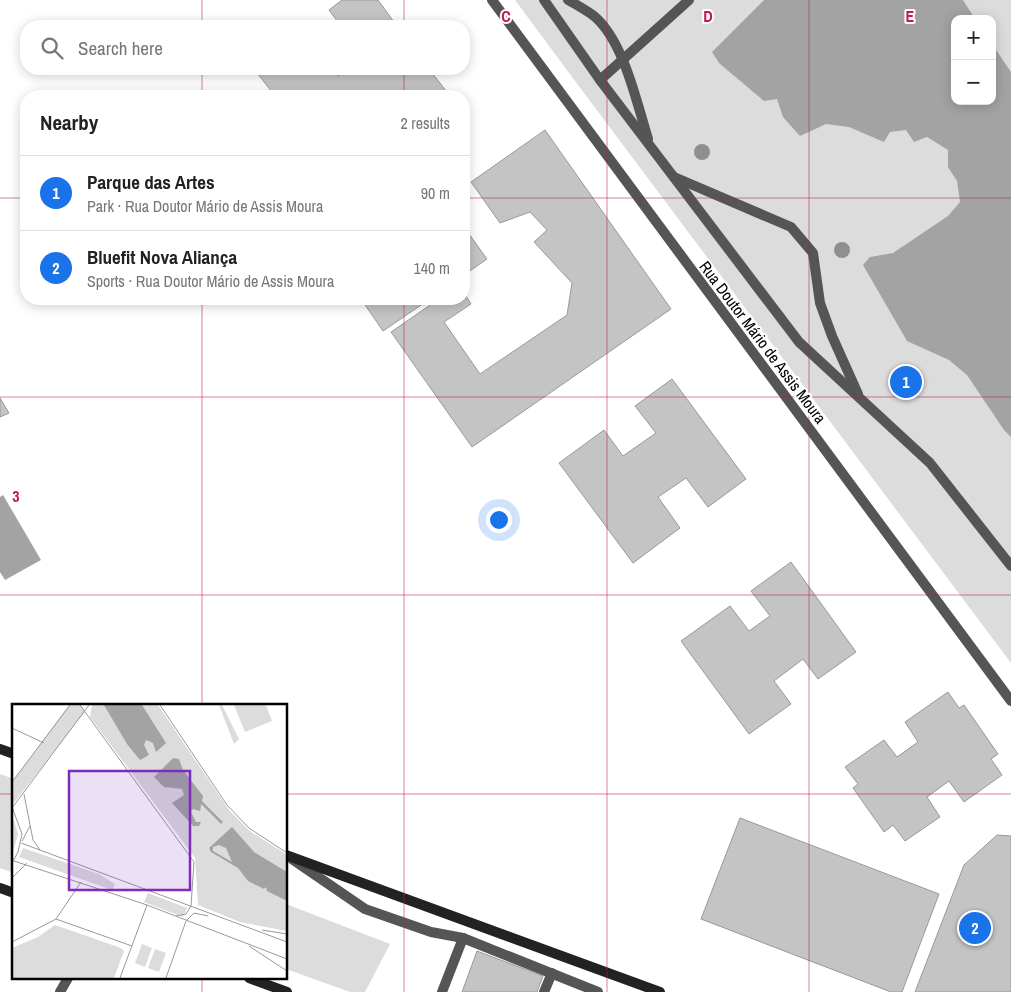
<!DOCTYPE html>
<meta charset="utf-8">
<style>
body{margin:0;font-family:"Archivo Narrow",sans-serif;background:#f2f2f2;color:#222}
.controls{position:absolute;right:15px;top:15px;display:grid;overflow:hidden;border-radius:10px;box-shadow:0 2px 12px #0003}
.controls button{width:45px;height:45px;display:grid;place-items:center;padding:0;border:0;border-bottom:1px solid #e0e0e0;background:#fff;color:#222;font:25px sans-serif}
.you{position:absolute;left:498px;top:519px;width:18px;height:18px;margin:-12px;border:4px solid #fff;border-radius:50%;background:#1a73e8;box-shadow:0 0 0 8px #1a73e833}
.badge{display:grid;place-items:center;width:32px;height:32px;border-radius:50%;background:#1a73e8;color:#fff;font-size:16px;font-weight:700}
.pin{position:absolute;translate:-50% -50%;border:2px solid #fff;box-shadow:0 1px 5px #0006}
.list{margin:0;padding:0;list-style:none}
h2{display:flex;justify-content:space-between;align-items:center;height:65px;margin:0;padding:0 20px;font-size:21px}
h2 small{font-size:16px;font-weight:400;color:#767676}
.list li{display:grid;grid-template-columns:32px 1fr auto;gap:15px;align-items:center;box-sizing:border-box;height:75px;padding:0 20px;border-top:1px solid #e0e0e0}
.list b{display:block;font-size:19px;white-space:nowrap}
.list p{margin:0;font-size:16px;white-space:nowrap;color:#767676}
.list em{font-size:16px;font-style:normal;color:#767676}
.icon{flex:none;width:28px;height:28px;fill:none;stroke:currentColor;stroke-width:2;stroke-linecap:round;stroke-linejoin:round}
.map{position:relative;flex:none;width:1011px;height:992px;overflow:hidden}
.search{position:absolute;background:#fff;box-shadow:0 2px 12px #0003;left:20px;top:20px;width:450px;height:55px;display:flex;align-items:center;gap:12px;box-sizing:border-box;padding:0 18px;border-radius:20px;color:#767676;font-size:19px}
.panel{position:absolute;background:#fff;box-shadow:0 2px 12px #0003;left:20px;top:90px;width:450px;height:215px;border-radius:20px}
.map>svg:first-child{display:block}
.green{fill:#dcdcdc;fill-rule:evenodd}
.water{fill:#a3a3a3}
.building{fill:#c4c4c4;stroke:#999}
.lines{fill:none;stroke-linecap:round;stroke-linejoin:round}
.lane{stroke:#555;stroke-width:10}
.street{stroke:#555;stroke-width:10}
.secondary{stroke:#222;stroke-width:10}
.tree{fill:#8f8f8f}
.grid{fill:none;stroke:#c2185b;stroke-width:1;stroke-opacity:0.55}
.labels{text-anchor:middle;stroke-width:4;stroke-linejoin:round;paint-order:stroke}
.street-label{font-size:16px;fill:#000;stroke:#fff}
.inset-river{fill:none;stroke:#a3a3a3;stroke-width:2.5}
.inset-road{fill:none;stroke:#999;stroke-width:1}
.view{fill:#7b2cbf;fill-opacity:0.15;stroke:#7b2cbf;stroke-width:2.5}
.inset-edge{fill:none;stroke:#000;stroke-width:2.5}
.grid-label{font-size:16px;text-anchor:middle;font-weight:bold;fill:#c2185b;stroke:#fff;stroke-width:4;stroke-linejoin:round;paint-order:stroke}
</style>
<div class="map">
<svg width="1011" height="992" viewBox="0 0 1011 992">
<rect width="100%" height="100%" fill="#fff"/>
<g class="green">
<path d="M 515,0 L 1011,0 L 1011,663 L 578,85 ZM 955,19 L 992,19 L 992,101 L 955,101 Z"/>
<polygon points="0,774 14,779 14,873 0,868"/>
<polygon points="286,904 390,944 365,992 350,992 286,969"/>
</g>
<g class="water">
<polygon points="764,0 963,0 975,19 955,19 955,101 992,101 992,44 1011,72 1011,437 1004,430 967,375 949,360 907,341 863,265 870,257 893,253 948,216 960,202 957,181 948,167 948,150 927,137 914,142 906,130 890,132 884,142 849,127 826,124 800,136 783,117 777,99 764,101 719,63 712,52"/>
<polygon points="3,495 41,560 5,580 0,572 0,497"/>
</g>
<g class="building">
<polygon points="342,0 378,0 397,26 341,26 329,10"/>
<polygon points="254,69 333,69 338,76 347,69 429,69 450,96 275,96"/>
<polygon points="545,130 671,309 472,447 391,332 439,299 464,299 464,293 471,304 444,322 480,374 567,315 572,283 534,242 547,230 530,212 500,223 471,182"/>
<polygon points="464,227 487,259 464,275"/>
<polygon points="361,299 430,299 383,331"/>
<polygon points="672,379 746,479 708,507 686,478 658,497 680,528 633,563 559,463 604,430 623,456 656,433 635,406"/>
<polygon points="0,398 9,413 0,417"/>
<polygon points="791,562 856,652 818,679 803,659 774,681 791,704 749,734 681,641 730,606 749,631 770,616 751,591"/>
<polygon points="948,692 959,708 964,705 998,754 991,759 1002,775 964,802 949,781 927,797 940,817 905,841 893,825 884,832 853,788 858,784 845,767 884,740 897,757 918,742 905,722"/>
<polygon points="740,818 939,894 902,992 891,992 701,919"/>
<polygon points="997,835 1011,836 1011,992 915,992 964,865"/>
<polygon points="477,951 543,976 537,992 462,992"/>
</g>
<g class="lines">
<g class="lane">
<polyline points="292,859 365,909 431,932 463,938 598,992"/>
<polyline points="442,992 463,938"/>
<polyline points="544,992 552,973"/>
</g>
<g class="street">
<polyline points="492,0 1011,701"/>
<polyline points="544,0 600,80 799,342 930,463 1011,566"/>
<path d="M 568,0 C 577,5 586,10 594,16 C 624,41 637,104 648,139"/>
<polyline points="600,80 689,0"/>
<polyline points="674,177 791,227 813,253 820,303 832,336 858,394"/>
<polyline points="60,992 68,978"/>
</g>
<g class="secondary">
<polyline points="0,749 14,754"/>
<polyline points="286,855 660,992"/>
<polyline points="0,888 14,893"/>
<polyline points="249,978 287,992"/>
</g>
</g>
<g class="tree">
<circle cx="702" cy="152" r="8"/>
<circle cx="842" cy="250" r="8"/>
</g>
<path class="grid" d="M 202,0 L 202,26M 404,0 L 404,26M 607,0 L 607,992M 809,0 L 809,992M 202,69 L 202,96M 404,69 L 404,96M 0,198 L 26,198M 464,198 L 1011,198M 202,299 L 202,706M 404,299 L 404,992M 0,397 L 1011,397M 0,595 L 1011,595M 0,794 L 14,794M 286,794 L 1011,794M 202,978 L 202,992"/>
<g class="labels">
<g class="street-label">
<text transform="translate(763 342) rotate(53)" y="6">Rua Doutor Mário de Assis Moura</text>
</g>
</g>
<g transform="translate(12 704)">
<rect width="275" height="275" fill="#fff"/>
<path d="M 57,1 L 68,1 L 73,8 L 1,100 L 0,78 ZM 80,1 L 146,1 L 217,106 L 238,127 L 275,151 L 275,227 L 228,218 L 186,201 L 183,154 L 78,13 ZM 207,1 L 210,1 L 227,35 L 222,40 ZM 222,1 L 254,1 L 260,17 L 233,28 ZM 0,110 L 6,130 L 0,152 ZM 11,144 L 87,170 L 103,180 L 100,186 L 7,153 ZM 136,189 L 175,204 L 171,213 L 132,198 ZM 43,221 L 109,244 L 112,247 L 102,274 L 0,274 L 0,244 L 26,233 ZM 130,240 L 140,244 L 133,263 L 123,259 ZM 143,245 L 154,249 L 147,268 L 136,264 Z" fill="#dcdcdc"/>
<path d="M 92,1 L 130,1 L 154,39 L 144,48 L 141,39 L 134,36 L 132,41 L 137,51 L 128,56 L 115,40 ZM 161,54 L 167,55 L 171,66 L 191,92 L 188,107 L 181,105 L 179,108 L 184,118 L 189,118 L 187,122 L 181,122 L 160,99 L 172,91 L 170,85 L 152,83 L 142,73 ZM 220,123 L 242,148 L 275,168 L 275,197 L 255,187 L 254,183 L 252,185 L 236,177 L 226,164 L 199,148 L 197,144 ZM 207,141 L 214,144 L 220,158 L 201,147 L 201,143 Z" fill="#a3a3a3" fill-rule="evenodd"/>
<path class="inset-river" d="M 188,97 L 210,119"/>
<path class="inset-road" d="M 68,1 L 182,158 L 179,202 L 174,210 L 164,212M 148,1 L 215,101 L 237,124 L 275,149M 0,24 L 32,39M 0,78 L 58,1M 12,90 L 21,136 L 28,146M 0,103 L 10,130 L 6,148 L 0,159M 0,104 L 77,1M 10,137 L 18,122M 9,139 L 275,238M 2,157 L 135,201 L 275,255M 0,174 L 15,159M 44,215 L 120,242M 174,217 L 182,209 L 196,212M 250,226 L 275,230M 0,238 L 44,215 L 69,178M 237,242 L 275,267M 108,274 L 135,201M 154,274 L 174,217"/>
<path class="view" d="M 57,67 L 178,67 L 178,186 L 57,186 Z"/>
<rect width="275" height="275" class="inset-edge"/>
</g>
<g class="grid-label">
<text x="506" y="22">C</text>
<text x="708" y="22">D</text>
<text x="910" y="22">E</text>
<text x="16" y="502">3</text>
</g>
</svg>
<div class="controls">
<button>+</button>
<button>−</button>
</div>
<div class="you"></div>
<div class="pin badge" style="left:906px;top:382px">1</div>
<div class="pin badge" style="left:975px;top:928px">2</div>
<div class="search"><svg class="icon" aria-label="search" viewBox="0 0 24 24"><circle cx="10" cy="10" r="6"/><path d="M15 15l6 6"/></svg>Search here</div>
<section class="panel">
<h2>Nearby<small>2 results</small></h2>
<ul class="list">
<li><span class="badge">1</span><div><b>Parque das Artes</b><p>Park · Rua Doutor Mário de Assis Moura</p></div><em>90 m</em></li>
<li><span class="badge">2</span><div><b>Bluefit Nova Aliança</b><p>Sports · Rua Doutor Mário de Assis Moura</p></div><em>140 m</em></li>
</ul>
</section>
</div>
